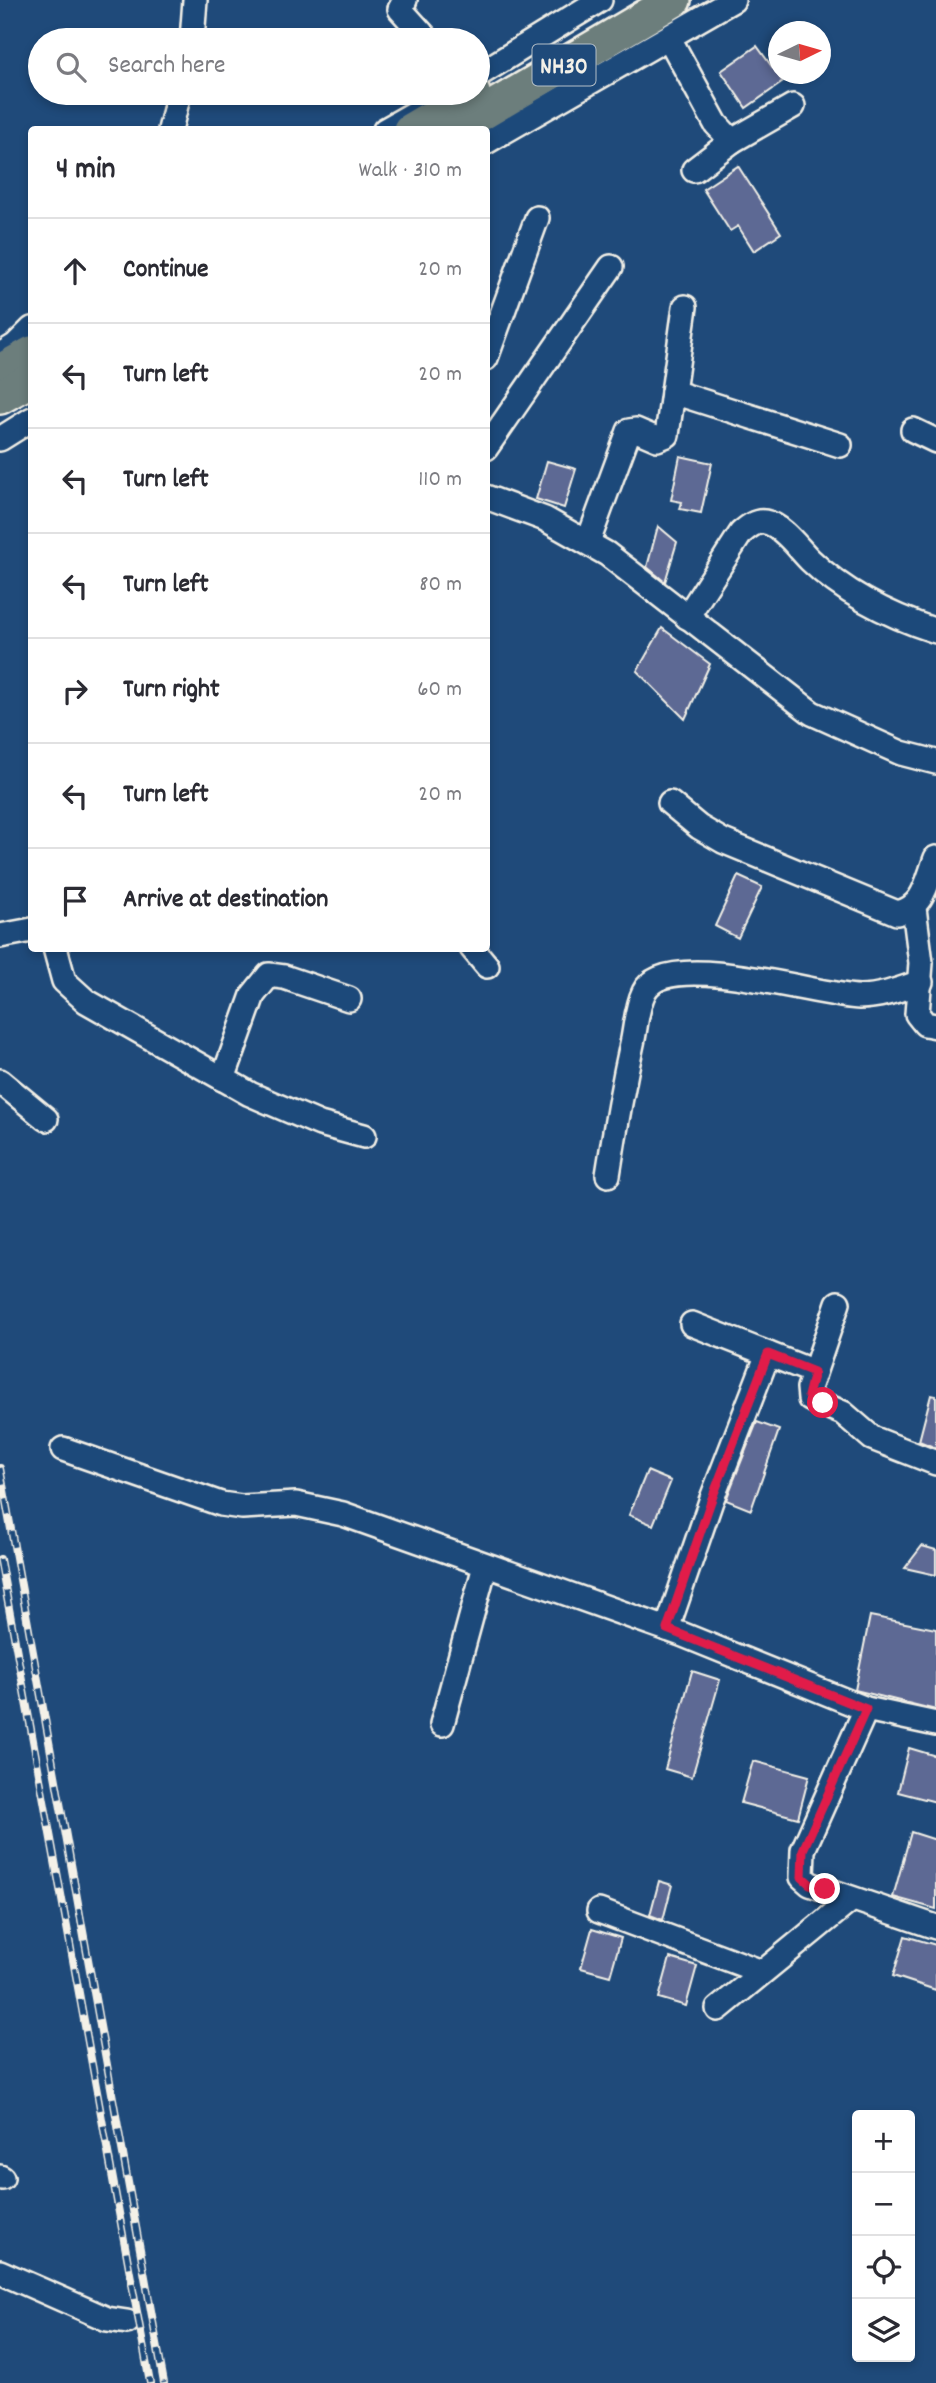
<!DOCTYPE html>
<meta charset="utf-8">
<style>
body{margin:0;font-family:Dekko,sans-serif;background:#f2f2f3;color:#2b2b33}
.controls{position:absolute;right:21px;bottom:21px;display:grid;overflow:hidden;border-radius:7px;box-shadow:0 4px 10px #0003}
.controls button{width:63px;height:63px;display:grid;place-items:center;padding:0;border:0;border-bottom:2px solid #e1e1e2;background:#fff;color:#2b2b33;font:35px sans-serif}
.compass{position:absolute;left:768px;top:21px;width:63px;height:63px;border-radius:50%;background:#fff;box-shadow:0 4px 10px #0003;rotate:85deg}
.stop{position:absolute;width:21px;height:21px;margin:-16px;border:5px solid #e11d48;border-radius:50%;background:#fff}
.stop.end{background:#e11d48;border-color:#fff;box-shadow:0 2px 7px #0008}
.list{margin:0;padding:0;list-style:none}
h2{display:flex;justify-content:space-between;align-items:center;height:91px;margin:0;padding:0 28px;font-size:30px}
h2 small{font-size:23px;font-weight:400;color:#7c7c81}
.list li{display:grid;grid-template-columns:46px 1fr auto;gap:21px;align-items:center;box-sizing:border-box;height:105px;padding:0 28px;border-top:2px solid #e1e1e2}
.list b{display:block;font-size:26px;white-space:nowrap}
.list em{font-size:23px;font-style:normal;color:#7c7c81}
.icon{flex:none;width:38px;height:38px;fill:none;stroke:currentColor;stroke-width:2;stroke-linecap:round;stroke-linejoin:round}
.map{position:relative;flex:none;width:936px;height:2383px;overflow:hidden}
.search{position:absolute;background:#fff;box-shadow:0 4px 10px #0003;left:28px;top:28px;width:462px;height:77px;display:flex;align-items:center;gap:18px;box-sizing:border-box;padding:0 24px;border-radius:38px;color:#7c7c81;font-size:26px}
.panel{position:absolute;background:#fff;box-shadow:0 4px 10px #0003;left:28px;top:126px;width:462px;height:826px;border-radius:7px}
.map>svg:first-child{display:block}
.building{fill:#5d6994;stroke:#f4f1e8;stroke-width:2}
.lines{fill:none;stroke-linecap:round;stroke-linejoin:round}
.minor-casing{stroke:#f4f1e8;stroke-width:28}
.highway-casing{stroke:#f4f1e8;stroke-width:38}
.minor{stroke:#1f4a7a;stroke-width:23}
.highway{stroke:#6c7e7c;stroke-width:33}
.rail-casing{stroke:#f4f1e8;stroke-width:8}
.rail{stroke:#1f4a7a;stroke-width:5;stroke-dasharray:16;stroke-linecap:butt}
.route{stroke:#e11d48;stroke-width:9}
.labels{text-anchor:middle;stroke-width:5;stroke-linejoin:round;paint-order:stroke}
.shield{fill:#1f4a7a;stroke:#b4bfc7;stroke-width:2}
.shield-label{font-size:24px;font-weight:bold;fill:#f4f1e8}
</style>
<div class="map">
<svg width="936" height="2383" viewBox="0 0 936 2383">
<rect width="100%" height="100%" fill="#1f4a7a"/>
<filter id="ink" filterUnits="userSpaceOnUse"><feTurbulence type="fractalNoise" baseFrequency=".0143" numOctaves="2"/><feDisplacementMap in="SourceGraphic" scale="14" xChannelSelector="R" yChannelSelector="G"/><feConvolveMatrix kernelMatrix="1 2 1 2 8 2 1 2 1" color-interpolation-filters="sRGB"/></filter>
<g filter="url(#ink)">
<g class="building">
<polygon points="757,46 783,82 746,108 721,71"/>
<polygon points="738,166 781,233 754,251 738,226 730,231 703,189"/>
<polygon points="680,456 712,463 701,513 680,509 682,502 671,500"/>
<polygon points="547,461 576,469 564,508 536,499"/>
<polygon points="658,526 677,542 665,582 647,567"/>
<polygon points="662,628 710,664 685,719 637,671"/>
<polygon points="738,876 762,887 738,938 715,926"/>
<polygon points="931,1395 936,1396 936,1448 919,1441"/>
<polygon points="757,1422 779,1430 751,1510 726,1500"/>
<polygon points="647,1471 671,1481 653,1525 629,1515"/>
<polygon points="922,1546 936,1550 936,1575 905,1568"/>
<polygon points="870,1616 936,1629 936,1710 855,1690"/>
<polygon points="692,1671 720,1680 692,1777 665,1769"/>
<polygon points="909,1748 936,1756 936,1802 898,1792"/>
<polygon points="753,1761 809,1776 798,1818 741,1803"/>
<polygon points="911,1832 936,1840 936,1909 893,1897"/>
<polygon points="659,1881 672,1885 663,1920 650,1915"/>
<polygon points="592,1929 621,1938 610,1976 581,1968"/>
<polygon points="905,1936 936,1945 936,1990 893,1976"/>
<polygon points="670,1958 697,1966 686,2006 659,1998"/>
</g>
<g class="lines">
<g class="minor-casing">
<g id="minor">
<polyline points="405,0 400,9 428,40"/>
<polyline points="669,38 716,124 732,141 793,106"/>
<polyline points="192,40 195,0"/>
<polyline points="478,75 600,0"/>
<polyline points="170,130 179,93"/>
<polyline points="385,130 422,109"/>
<polyline points="486,142 733,0"/>
<polyline points="694,170 732,141"/>
<polyline points="0,355 16,345 32,329"/>
<polyline points="486,358 537,218"/>
<polyline points="673,392 840,445"/>
<polyline points="913,430 936,441"/>
<polyline points="0,439 32,419"/>
<polyline points="486,448 611,267"/>
<polyline points="486,497 545,519 607,554 812,713 901,753 936,762"/>
<polyline points="588,542 629,431 636,430 657,439 667,435 685,307"/>
<path d="M 687,617 L 741,533 C 748,527 756,520 765,522 C 782,525 798,548 810,560 C 845,594 890,616 936,631"/>
<path d="M 670,803 L 699,827 L 723,841 L 897,913 C 924,908 927,881 936,858"/>
<polyline points="914,908 921,963 917,1014 925,1024 936,1026"/>
<polyline points="0,936 32,930"/>
<polyline points="55,948 64,981 86,1001 250,1094 320,1124 364,1136"/>
<polyline points="472,948 487,966"/>
<polyline points="223,1079 253,995 269,975 284,977 349,999"/>
<polyline points="0,1081 46,1119"/>
<path d="M 608,1175 C 615,1129 623,1084 633,1039 C 636,1024 637,1006 644,992 C 665,947 818,996 859,997 C 881,997 901,989 921,982"/>
<polyline points="838,1303 809,1388 810,1399 843,1413 872,1438 936,1463"/>
<polyline points="692,1324 814,1372"/>
<polyline points="63,1449 221,1504 242,1507 296,1504 343,1514 681,1634 866,1709 936,1724"/>
<polyline points="667,1629 711,1501 768,1354"/>
<polyline points="866,1709 803,1850 802,1877 810,1884 936,1927"/>
<polyline points="442,1724 485,1566"/>
<polyline points="599,1911 762,1972"/>
<polyline points="718,2009 852,1899"/>
<polyline points="0,2177 2,2178"/>
<polyline points="0,2272 107,2319 127,2322"/>
</g>
</g>
<g class="highway-casing">
<g id="highway">
<polyline points="410,130 473,93"/>
<polyline points="454,130 674,0"/>
<polyline points="0,371 32,353"/>
<polyline points="0,397 32,379"/>
</g>
</g>
<use href="#minor" class="minor"/>
<use href="#highway" class="highway"/>
<g class="rail-casing">
<g id="rail">
<polyline points="0,1468 164,2383"/>
<polyline points="0,1559 150,2383"/>
</g>
</g>
<use href="#rail" class="rail"/>
</g>
</g>
<g class="lines" filter="url(#ink)">
<polyline class="route" points="823,1403 808,1396 814,1372 768,1354 711,1501 667,1629 866,1709 803,1850 802,1877 810,1884 825,1889"/>
</g>
<g class="labels">
<rect class="shield" x="532.5" y="44.5" width="63" height="41" rx="5"/>
<g class="shield-label">
<text x="564" y="73">NH30</text>
</g>
</g>
</svg>
<div class="controls">
<button>+</button>
<button>−</button>
<button><svg class="icon" aria-label="locate" viewBox="0 0 24 24"><circle cx="12" cy="12" r="6"/><path d="M12 2v4M12 18v4M2 12h4M18 12h4"/></svg></button>
<button><svg class="icon" aria-label="layers" viewBox="0 0 24 24"><path d="M12 4l9 5-9 5-9-5zM3 14l9 5 9-5"/></svg></button>
</div>
<svg class="compass" viewBox="-18 -18 36 36"><path d="M0-13l5 13h-10z" fill="#e53935"/><path d="M0 13l5-13h-10z" fill="#7c7c81"/></svg>
<div class="stop" style="left:823px;top:1403px"></div>
<div class="stop end" style="left:825px;top:1889px"></div>
<div class="search"><svg class="icon" aria-label="search" viewBox="0 0 24 24"><circle cx="10" cy="10" r="6"/><path d="M15 15l6 6"/></svg>Search here</div>
<section class="panel">
<h2>4 min<small>Walk · 310 m</small></h2>
<ul class="list">
<li><svg class="icon" aria-label="ahead" viewBox="0 0 24 24"><path d="M12 20V5M6 11l6-6 6 6"/></svg><div><b>Continue</b></div><em>20 m</em></li>
<li><svg class="icon" aria-label="left" viewBox="0 0 24 24"><path d="M17 20v-9H6M10 6l-5 5 5 5"/></svg><div><b>Turn left</b></div><em>20 m</em></li>
<li><svg class="icon" aria-label="left" viewBox="0 0 24 24"><path d="M17 20v-9H6M10 6l-5 5 5 5"/></svg><div><b>Turn left</b></div><em>110 m</em></li>
<li><svg class="icon" aria-label="left" viewBox="0 0 24 24"><path d="M17 20v-9H6M10 6l-5 5 5 5"/></svg><div><b>Turn left</b></div><em>80 m</em></li>
<li><svg class="icon" aria-label="right" viewBox="0 0 24 24"><path d="M7 20v-9h11M14 6l5 5-5 5"/></svg><div><b>Turn right</b></div><em>60 m</em></li>
<li><svg class="icon" aria-label="left" viewBox="0 0 24 24"><path d="M17 20v-9H6M10 6l-5 5 5 5"/></svg><div><b>Turn left</b></div><em>20 m</em></li>
<li><svg class="icon" aria-label="arrive" viewBox="0 0 24 24"><path d="M6 21V4h12l-3 4 3 4H6"/></svg><div><b>Arrive at destination</b></div></li>
</ul>
</section>
</div>
